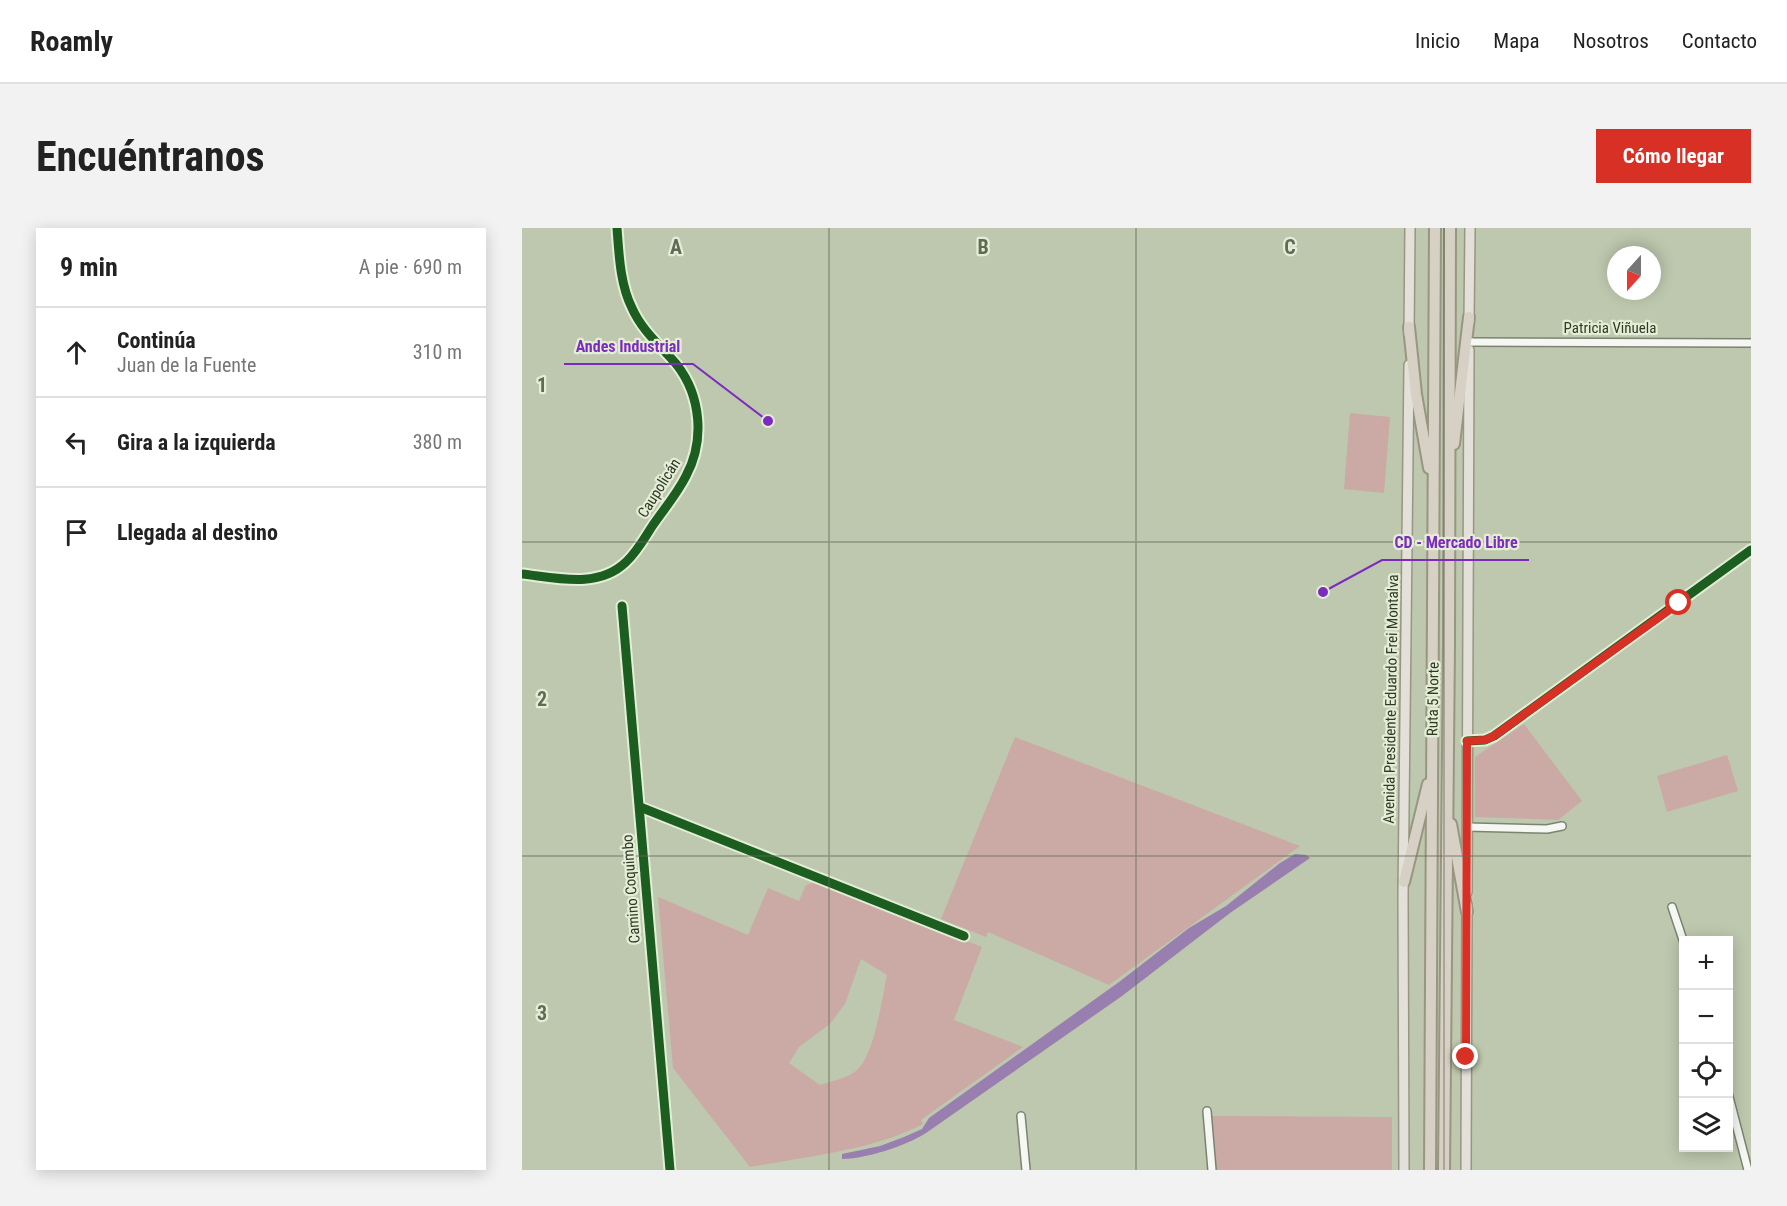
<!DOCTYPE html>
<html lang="es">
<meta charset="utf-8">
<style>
body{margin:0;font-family:"Roboto Condensed",sans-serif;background:#f2f2f2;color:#222}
.controls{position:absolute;right:18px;bottom:18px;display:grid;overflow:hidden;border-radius:0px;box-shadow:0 3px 15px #0003}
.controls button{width:54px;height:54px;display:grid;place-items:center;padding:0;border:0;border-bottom:2px solid #e0e0e0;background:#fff;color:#222;font:30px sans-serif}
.compass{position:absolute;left:1085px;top:18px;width:54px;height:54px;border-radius:50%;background:#fff;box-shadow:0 3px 15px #0003;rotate:201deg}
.stop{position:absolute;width:18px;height:18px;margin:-14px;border:4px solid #d93025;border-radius:50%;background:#fff}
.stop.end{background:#d93025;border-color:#fff;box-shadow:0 2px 6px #0008}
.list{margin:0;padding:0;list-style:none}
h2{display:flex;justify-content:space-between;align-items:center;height:78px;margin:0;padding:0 24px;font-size:26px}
h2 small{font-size:20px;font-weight:400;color:#767676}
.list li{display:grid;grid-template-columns:39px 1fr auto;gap:18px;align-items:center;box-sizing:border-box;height:90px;padding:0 24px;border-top:2px solid #e0e0e0}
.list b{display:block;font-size:22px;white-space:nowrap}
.list p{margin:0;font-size:20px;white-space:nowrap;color:#767676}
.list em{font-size:20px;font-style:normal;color:#767676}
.icon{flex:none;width:33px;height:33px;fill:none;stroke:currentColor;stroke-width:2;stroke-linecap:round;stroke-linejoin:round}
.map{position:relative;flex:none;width:1229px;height:942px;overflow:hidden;border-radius:0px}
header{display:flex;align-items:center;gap:36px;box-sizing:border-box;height:84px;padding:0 30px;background:#fff;border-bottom:2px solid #e0e0e0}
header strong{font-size:28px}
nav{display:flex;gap:33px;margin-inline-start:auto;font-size:21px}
.intro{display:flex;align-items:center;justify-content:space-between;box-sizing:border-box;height:144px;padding:0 36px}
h1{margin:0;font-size:42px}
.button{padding:15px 27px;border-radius:0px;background:#d93025;color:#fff;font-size:21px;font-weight:700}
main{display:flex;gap:36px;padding:0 36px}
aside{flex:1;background:#fff;border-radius:0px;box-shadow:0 3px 15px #0003}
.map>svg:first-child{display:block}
.green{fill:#cbaaa6;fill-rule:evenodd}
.water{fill:#987faf}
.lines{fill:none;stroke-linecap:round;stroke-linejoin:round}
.minor-casing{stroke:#7c8370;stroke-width:10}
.major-casing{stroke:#989681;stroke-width:12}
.highway-casing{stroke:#989681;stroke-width:14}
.minor{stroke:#f5f7f3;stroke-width:7}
.major{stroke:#e2e0d8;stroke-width:9}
.highway{stroke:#d6d0c5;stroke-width:10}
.cycleway-casing{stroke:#e4eed7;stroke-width:13}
.cycleway{stroke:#1b5e20;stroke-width:9}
.route{stroke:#d93025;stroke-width:8}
.grid{fill:none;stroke:#626a56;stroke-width:1.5;stroke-opacity:0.55}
.labels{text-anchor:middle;stroke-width:4.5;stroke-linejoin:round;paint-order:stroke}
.street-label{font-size:15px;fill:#313826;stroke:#e4eed7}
.grid-label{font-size:20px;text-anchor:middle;font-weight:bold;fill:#626a56;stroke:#e4eed7;stroke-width:4.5;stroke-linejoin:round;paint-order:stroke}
.leader{fill:none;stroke:#7b2cbf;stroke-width:2}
.callout-dot{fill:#7b2cbf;stroke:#e4eed7;stroke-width:2}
.callout-label{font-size:16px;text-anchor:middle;font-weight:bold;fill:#7b2cbf;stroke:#e4eed7;stroke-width:4.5;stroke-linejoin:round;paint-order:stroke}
</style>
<header>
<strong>Roamly</strong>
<nav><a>Inicio</a><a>Mapa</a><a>Nosotros</a><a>Contacto</a></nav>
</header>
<div class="intro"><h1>Encuéntranos</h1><a class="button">Cómo llegar</a></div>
<main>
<aside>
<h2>9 min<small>A pie · 690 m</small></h2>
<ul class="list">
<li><svg class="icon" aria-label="ahead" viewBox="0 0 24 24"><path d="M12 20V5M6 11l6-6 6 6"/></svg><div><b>Continúa</b><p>Juan de la Fuente</p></div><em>310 m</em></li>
<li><svg class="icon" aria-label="left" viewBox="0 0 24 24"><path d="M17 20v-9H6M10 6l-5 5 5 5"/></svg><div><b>Gira a la izquierda</b></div><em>380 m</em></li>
<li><svg class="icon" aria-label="arrive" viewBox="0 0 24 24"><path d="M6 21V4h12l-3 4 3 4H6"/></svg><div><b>Llegada al destino</b></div></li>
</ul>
</aside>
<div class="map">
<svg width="1229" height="942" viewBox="0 0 1229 942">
<rect width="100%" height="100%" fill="#bdc8ae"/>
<g class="green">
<polygon points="828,185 868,189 862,265 822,261"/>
<polygon points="1002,496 1060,573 1036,592 953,589 953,529"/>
<polygon points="493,509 778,618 587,757 466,704 464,709 419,691"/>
<polygon points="1205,527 1216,563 1145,584 1135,548"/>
<path d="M 295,654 L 460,719 L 432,792 L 501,819 L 399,892 L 401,896 C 353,922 282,929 228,939 L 151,840 L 136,669 L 226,707 L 246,660 L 277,673 L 284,657 ZM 339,731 L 365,747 C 360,771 353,822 337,840 C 328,850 310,853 298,857 L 267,835 L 277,819 L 308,796 L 323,776 Z"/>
<polygon points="690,888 870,889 870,942 694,942"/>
</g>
<path class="water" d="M 773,626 L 784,627 L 788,630 L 708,685 L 600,768 L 404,905 C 384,918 343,931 320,931 L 320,926 L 358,918 L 382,909 L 400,901 L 407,890 L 597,754 L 667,700 L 704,678 L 758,635 Z"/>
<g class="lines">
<g class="minor-casing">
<g id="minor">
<polyline points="947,114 1229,115"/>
<path d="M 0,346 C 35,350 76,361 104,334 C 115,324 123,309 131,297 C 142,281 155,266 164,248 C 183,213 179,168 155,137 C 139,118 120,103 110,80 C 98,56 97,26 95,0"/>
<polyline points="100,378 148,942"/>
<polyline points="945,513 963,512 972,508 1229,322"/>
<polyline points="118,579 442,708"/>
<polyline points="945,599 1025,601 1040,598"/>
<polyline points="1150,679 1162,715"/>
<polyline points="1206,865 1226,942"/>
<polyline points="685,883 690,942"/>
<polyline points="499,888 504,942"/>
</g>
</g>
<g class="major-casing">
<g id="major">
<polyline points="947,94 948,0"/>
<polyline points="887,106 888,0"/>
<polyline points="945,664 947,122"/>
<polyline points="882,942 881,668 887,137"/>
<polyline points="944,942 945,677"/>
</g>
</g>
<g class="highway-casing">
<g id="highway">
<polyline points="887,99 894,166 907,240"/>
<polyline points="932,216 947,89"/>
<polyline points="929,596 945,684"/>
<polyline points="882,654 906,556"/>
<polyline points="908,942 913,0"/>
<polyline points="922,942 927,417 928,0"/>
</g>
</g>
<use href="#minor" class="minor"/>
<use href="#major" class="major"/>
<use href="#highway" class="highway"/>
<g class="cycleway-casing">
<g id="cycleway">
<path d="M 0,346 C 35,350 76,361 104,334 C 115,324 123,309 131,297 C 142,281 155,266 164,248 C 183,213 179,168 155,137 C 139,118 120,103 110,80 C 98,56 97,26 95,0"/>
<polyline points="100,378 148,942"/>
<polyline points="945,513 963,512 972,508 1229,322"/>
<polyline points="118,579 442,708"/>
</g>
</g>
<use href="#cycleway" class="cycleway"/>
</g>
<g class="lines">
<polyline class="route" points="944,829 945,513 963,512 972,508 1157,375"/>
</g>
<path class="grid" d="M 307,0 L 307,942M 614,0 L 614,942M 922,0 L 922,942M 0,314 L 1229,314M 0,628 L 1229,628"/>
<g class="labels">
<g class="street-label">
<text x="1088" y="105">Patricia Viñuela</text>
<text transform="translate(137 260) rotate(-58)" y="5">Caupolicán</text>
<text transform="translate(869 471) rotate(-89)" y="5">Avenida Presidente Eduardo Frei Montalva</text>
<text transform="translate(911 471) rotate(-89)" y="5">Ruta 5 Norte</text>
<text transform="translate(109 661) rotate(-94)" y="5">Camino Coquimbo</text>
</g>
</g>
<g class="grid-label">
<text x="154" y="26">A</text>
<text x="461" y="26">B</text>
<text x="768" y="26">C</text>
<text x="20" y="164">1</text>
<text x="20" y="478">2</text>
<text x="20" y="792">3</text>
</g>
<path class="leader" d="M246 193L171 136H42M801 364L860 332H1007"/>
<g class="callout-dot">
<circle cx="246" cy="193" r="6"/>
<circle cx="801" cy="364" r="6"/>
</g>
<g class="callout-label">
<text x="106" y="124">Andes Industrial</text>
<text x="934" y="320">CD - Mercado Libre</text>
</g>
</svg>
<div class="controls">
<button>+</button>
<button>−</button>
<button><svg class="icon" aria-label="locate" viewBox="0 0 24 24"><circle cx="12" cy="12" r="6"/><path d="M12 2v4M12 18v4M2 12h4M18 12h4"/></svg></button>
<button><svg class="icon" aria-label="layers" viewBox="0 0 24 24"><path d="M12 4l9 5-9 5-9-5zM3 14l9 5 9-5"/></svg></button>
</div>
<svg class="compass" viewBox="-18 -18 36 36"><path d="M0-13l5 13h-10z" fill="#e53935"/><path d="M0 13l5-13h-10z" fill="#767676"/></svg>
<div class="stop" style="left:1157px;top:375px"></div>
<div class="stop end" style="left:944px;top:829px"></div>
</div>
</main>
